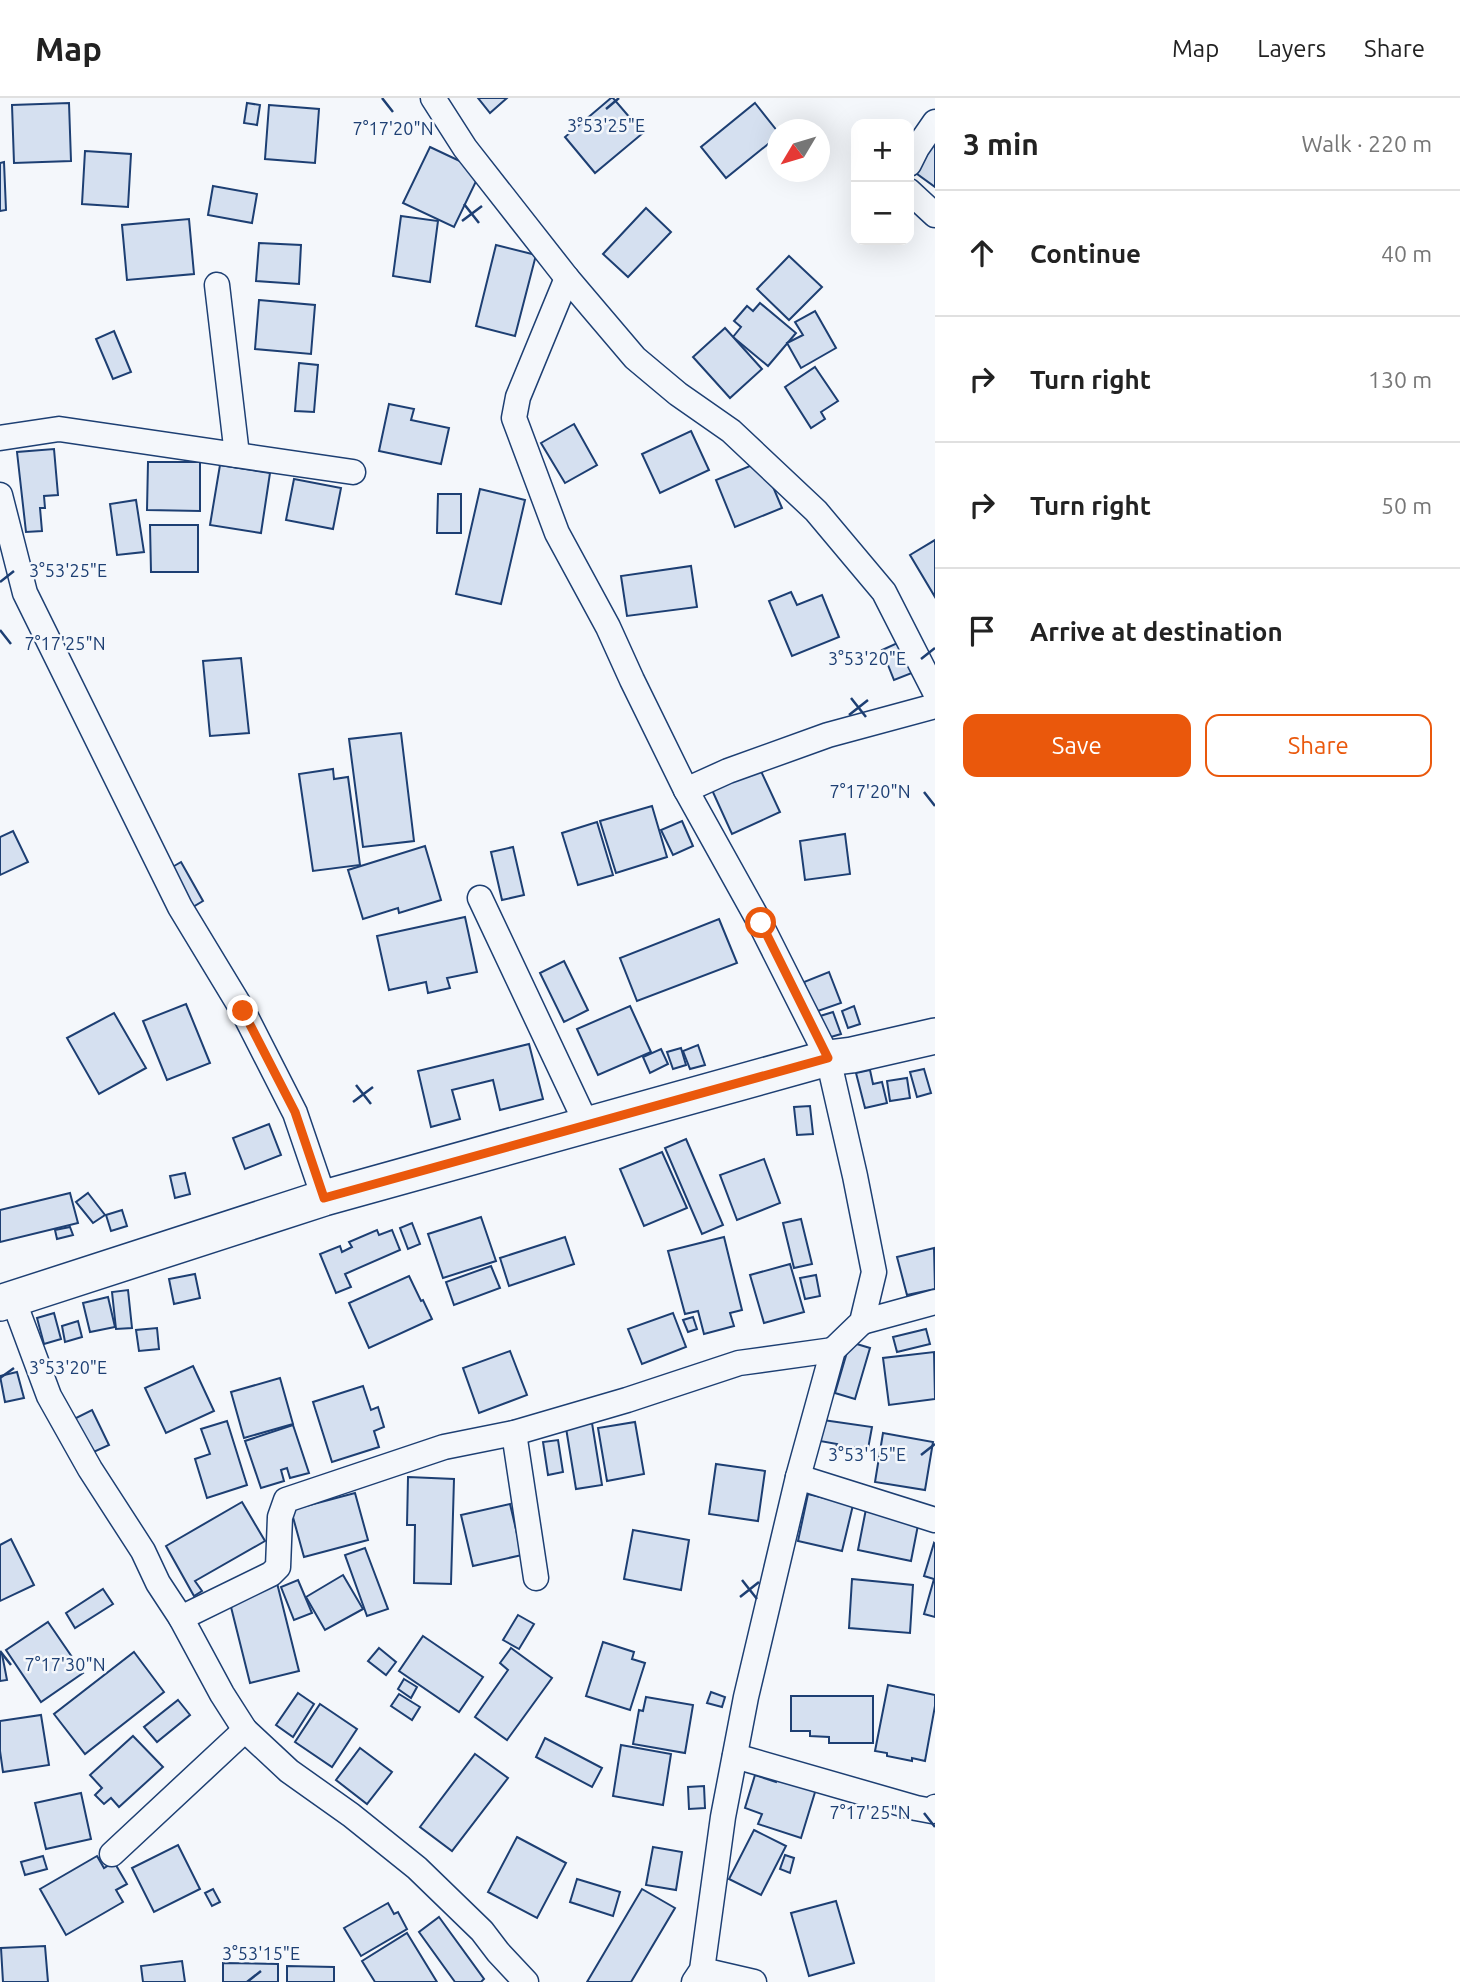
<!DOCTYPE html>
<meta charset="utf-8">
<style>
body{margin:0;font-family:Ubuntu,sans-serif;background:#f2f2f2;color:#222}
.controls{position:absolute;right:21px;top:21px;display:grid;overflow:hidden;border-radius:14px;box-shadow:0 7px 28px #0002}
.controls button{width:63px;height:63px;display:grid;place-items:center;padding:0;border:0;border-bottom:2px solid #e0e0e0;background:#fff;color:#222;font:35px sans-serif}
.compass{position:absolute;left:767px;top:21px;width:63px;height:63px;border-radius:50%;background:#fff;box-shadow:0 7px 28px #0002;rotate:232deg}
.stop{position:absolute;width:21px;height:21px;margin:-16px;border:5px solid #ea580c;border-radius:50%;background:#fff}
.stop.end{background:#ea580c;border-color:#fff;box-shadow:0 2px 7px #0008}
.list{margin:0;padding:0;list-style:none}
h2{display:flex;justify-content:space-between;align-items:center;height:91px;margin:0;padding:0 28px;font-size:30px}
h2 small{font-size:23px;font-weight:400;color:#767676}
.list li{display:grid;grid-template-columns:46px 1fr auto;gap:21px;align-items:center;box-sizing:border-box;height:126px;padding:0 28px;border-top:2px solid #e0e0e0}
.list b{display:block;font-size:26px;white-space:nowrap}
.list em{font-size:23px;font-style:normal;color:#767676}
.actions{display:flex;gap:14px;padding:21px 28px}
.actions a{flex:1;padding:16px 0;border:2px solid #ea580c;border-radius:14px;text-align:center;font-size:24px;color:#ea580c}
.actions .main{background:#ea580c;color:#fff}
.icon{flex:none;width:38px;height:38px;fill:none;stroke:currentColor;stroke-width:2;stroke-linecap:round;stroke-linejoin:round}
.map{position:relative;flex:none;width:935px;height:1884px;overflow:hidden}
header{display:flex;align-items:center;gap:42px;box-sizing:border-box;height:98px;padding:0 35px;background:#fff;border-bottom:2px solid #e0e0e0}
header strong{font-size:33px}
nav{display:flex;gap:38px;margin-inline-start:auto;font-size:24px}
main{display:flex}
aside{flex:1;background:#fff}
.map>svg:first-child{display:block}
.building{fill:#d5e0f0;stroke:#1d3f73;stroke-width:2}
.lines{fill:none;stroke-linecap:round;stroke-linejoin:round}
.street-casing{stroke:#1d3f73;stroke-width:27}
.secondary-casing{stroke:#1d3f73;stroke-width:38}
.street{stroke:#f4f7fb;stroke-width:24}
.secondary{stroke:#f4f7fb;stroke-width:35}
.route{stroke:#ea580c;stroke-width:9}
.ticks{fill:none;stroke:#1d3f73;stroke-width:2.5}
.ticks-label{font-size:18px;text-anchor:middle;fill:#1d3f73;stroke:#f4f7fb;stroke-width:5;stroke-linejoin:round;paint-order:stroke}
</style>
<header>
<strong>Map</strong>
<nav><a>Map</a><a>Layers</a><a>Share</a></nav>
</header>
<main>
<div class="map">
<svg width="935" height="1884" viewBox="0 0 935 1884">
<rect width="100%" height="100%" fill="#f4f7fb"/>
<g class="building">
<polygon points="478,0 507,0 490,15"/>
<polygon points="611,0 613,0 643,35 595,75 565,39"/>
<polygon points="69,5 71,63 14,65 12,7"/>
<polygon points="247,5 260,7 257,27 244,25"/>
<polygon points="755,5 778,34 778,38 726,80 701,49"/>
<polygon points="269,7 319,11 315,65 265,61"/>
<polygon points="935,44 935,89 913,73"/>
<polygon points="430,49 481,73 454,129 403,105"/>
<polygon points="85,53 131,56 128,109 82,106"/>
<polygon points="4,64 6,112 0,113 0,65"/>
<polygon points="213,88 257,96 252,125 208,117"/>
<polygon points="646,110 671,134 628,179 603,156"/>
<polygon points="401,118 438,123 430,184 393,178"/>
<polygon points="189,121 194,176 127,182 122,127"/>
<polygon points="259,145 301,147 299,186 256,183"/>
<polygon points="496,147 536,157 515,238 476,228"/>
<polygon points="789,158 822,189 789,222 757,191"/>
<polygon points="259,202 315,207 311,256 255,251"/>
<polygon points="760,205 796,235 768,268 733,239 741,229 734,223 747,208 753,213"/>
<polygon points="815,213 836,250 801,270 787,245 803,237 795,224"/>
<polygon points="725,230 762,271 730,300 693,259"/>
<polygon points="114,233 131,274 113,281 96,241"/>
<polygon points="299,265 318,267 314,314 295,313"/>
<polygon points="815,269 838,303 821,314 825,321 811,330 785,289"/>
<polygon points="389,306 414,311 411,322 449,330 441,366 379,353"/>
<polygon points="574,326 597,367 565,385 541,345"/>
<polygon points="691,333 709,372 660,395 642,356"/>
<polygon points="54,351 58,397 44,398 45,410 40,410 42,433 26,434 17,354"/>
<polygon points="762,363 782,410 735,429 716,382"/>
<polygon points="148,364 200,364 200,413 147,412"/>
<polygon points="220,367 270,375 261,435 210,427"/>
<polygon points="294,381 341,390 333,431 286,422"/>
<polygon points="480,391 525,402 501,506 456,496"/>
<polygon points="438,396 461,396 461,435 437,435"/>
<polygon points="136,402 144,454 117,457 110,406"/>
<polygon points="150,427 198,427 198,474 151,474"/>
<polygon points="935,442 935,499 910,457"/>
<polygon points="691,468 697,509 627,518 621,478"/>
<polygon points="791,494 797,507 822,497 839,539 792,558 769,503"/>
<polygon points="904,542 917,573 894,582 882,552"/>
<polygon points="241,560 249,635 210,638 203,563"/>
<polygon points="401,635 414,743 363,749 349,641"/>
<polygon points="333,671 334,681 348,679 360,767 313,773 299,676"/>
<polygon points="760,671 780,714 732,736 712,692"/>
<polygon points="652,708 667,759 616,775 600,723"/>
<polygon points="682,723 693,748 673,757 661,732"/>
<polygon points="597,724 613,777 578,787 562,735"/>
<polygon points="13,733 28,764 0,777 0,739"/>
<polygon points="845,736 850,776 805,782 800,743"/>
<polygon points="425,748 441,802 399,815 398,810 363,821 348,772"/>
<polygon points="513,749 524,797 502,802 491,754"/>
<polygon points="181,764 203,803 191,810 169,771"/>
<polygon points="465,819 477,874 447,880 450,890 428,895 426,884 389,892 377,838"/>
<polygon points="719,821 737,865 637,903 620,860"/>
<polygon points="564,863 588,912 564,924 540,875"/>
<polygon points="829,874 841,905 815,914 804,884"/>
<polygon points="186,906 210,965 167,982 143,923"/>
<polygon points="630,908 651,954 598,977 577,931"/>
<polygon points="854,908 860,926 848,930 842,913"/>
<polygon points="833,914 841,936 824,941 817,919"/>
<polygon points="114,915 146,970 99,996 67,940"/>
<polygon points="529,946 543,1001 500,1012 493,982 452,992 460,1021 431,1029 418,973"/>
<polygon points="698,947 705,967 690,971 683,953"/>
<polygon points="681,950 686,967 673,971 667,954"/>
<polygon points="661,951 668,966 650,975 643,959"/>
<polygon points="924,971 931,995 917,999 910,974"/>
<polygon points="870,972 873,986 882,984 887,1005 865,1010 856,975"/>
<polygon points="907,980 910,1000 890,1003 887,983"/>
<polygon points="810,1008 813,1036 797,1037 794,1009"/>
<polygon points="269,1026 281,1057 245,1071 233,1040"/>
<polygon points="686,1041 723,1127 702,1136 665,1050"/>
<polygon points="662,1054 687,1110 644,1128 620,1071"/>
<polygon points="764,1061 780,1105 737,1122 720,1077"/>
<polygon points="185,1075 190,1096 175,1100 170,1078"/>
<polygon points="70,1095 78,1125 0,1144 0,1112"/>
<polygon points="88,1095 105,1117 93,1125 76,1104"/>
<polygon points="122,1112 127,1128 111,1133 106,1117"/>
<polygon points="481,1119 496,1163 443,1180 428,1136"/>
<polygon points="801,1121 812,1166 794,1170 783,1125"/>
<polygon points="412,1125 420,1146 408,1151 400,1130"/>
<polygon points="70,1129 73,1137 57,1141 55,1132"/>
<polygon points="377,1132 379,1137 392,1132 400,1152 345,1176 351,1189 336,1195 320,1156 340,1148 342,1154 352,1149 349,1144"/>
<polygon points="565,1139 574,1166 509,1188 500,1160"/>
<polygon points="724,1139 742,1212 730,1215 734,1228 704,1236 698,1213 685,1216 668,1153"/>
<polygon points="934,1150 935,1191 907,1197 897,1159"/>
<polygon points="790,1166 804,1214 764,1225 750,1177"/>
<polygon points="491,1168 500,1190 454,1207 446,1184"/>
<polygon points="195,1176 200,1200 174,1206 169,1181"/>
<polygon points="816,1177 820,1198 805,1201 800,1180"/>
<polygon points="409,1178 421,1203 423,1202 432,1221 369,1250 349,1205"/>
<polygon points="128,1192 132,1230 116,1231 112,1194"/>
<polygon points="108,1199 115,1229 90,1234 83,1205"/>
<polygon points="54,1215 61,1241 44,1246 37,1220"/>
<polygon points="673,1215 686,1249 642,1266 628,1231"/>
<polygon points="693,1219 697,1231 688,1234 683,1222"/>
<polygon points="78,1223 82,1239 65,1244 62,1228"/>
<polygon points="157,1230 159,1251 139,1253 136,1232"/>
<polygon points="926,1231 930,1246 897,1254 893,1239"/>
<polygon points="850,1244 870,1250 855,1301 835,1295"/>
<polygon points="510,1253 527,1297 479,1315 463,1270"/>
<polygon points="934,1254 935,1301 889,1307 883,1260"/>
<polygon points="193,1268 214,1313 166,1335 145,1290"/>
<polygon points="17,1274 24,1300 5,1304 0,1278"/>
<polygon points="280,1280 293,1326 244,1340 231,1294"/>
<polygon points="363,1288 371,1312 378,1309 384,1329 374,1333 379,1349 332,1364 313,1304"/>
<polygon points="92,1312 109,1347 87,1357 70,1323"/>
<polygon points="823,1322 872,1329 868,1351 851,1349 851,1355 835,1353 837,1346 820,1343"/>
<polygon points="227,1323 247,1387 207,1400 195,1361 210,1356 201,1331"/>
<polygon points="635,1324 644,1376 607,1383 598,1330"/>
<polygon points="592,1325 602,1387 576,1391 566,1330"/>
<polygon points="293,1327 309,1375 290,1380 287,1370 281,1372 284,1383 261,1390 245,1343"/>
<polygon points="883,1335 933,1344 925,1392 875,1384"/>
<polygon points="558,1342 563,1374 548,1377 543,1344"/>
<polygon points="716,1366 765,1373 758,1423 709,1416"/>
<polygon points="408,1379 454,1381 451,1486 414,1485 415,1427 407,1427"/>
<polygon points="355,1395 368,1442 304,1459 291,1412"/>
<polygon points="808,1396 853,1407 842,1453 798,1443"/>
<polygon points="242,1404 265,1443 195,1483 202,1493 194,1498 166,1448"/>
<polygon points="510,1406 522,1457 473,1468 461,1417"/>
<polygon points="866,1411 919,1422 911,1463 858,1452"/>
<polygon points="633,1432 689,1442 681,1492 624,1481"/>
<polygon points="11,1441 34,1487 0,1503 0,1447"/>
<polygon points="934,1445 935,1446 935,1519 924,1516 934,1481 924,1478"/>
<polygon points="365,1450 388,1511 367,1518 345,1457"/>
<polygon points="343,1477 363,1511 325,1532 306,1499"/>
<polygon points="852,1481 913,1487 910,1535 849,1530"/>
<polygon points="298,1482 312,1515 294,1522 281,1489"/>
<polygon points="277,1485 299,1573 250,1585 228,1497"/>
<polygon points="103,1491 113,1506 75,1530 66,1515"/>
<polygon points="518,1517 534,1526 519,1551 503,1542"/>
<polygon points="48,1524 83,1575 41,1604 6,1552"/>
<polygon points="423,1538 483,1579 459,1614 399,1573"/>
<polygon points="603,1544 634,1554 632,1561 645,1565 630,1612 586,1598"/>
<polygon points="379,1550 396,1564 386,1577 368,1563"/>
<polygon points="511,1550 552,1580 507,1642 475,1619 508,1572 500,1565"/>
<polygon points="134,1554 164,1594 85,1656 54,1616"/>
<polygon points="0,1556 2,1556 7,1582 0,1583"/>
<polygon points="404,1581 417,1589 411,1600 398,1591"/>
<polygon points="888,1587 935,1597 935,1608 925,1663 912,1660 912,1663 887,1658 887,1655 875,1653"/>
<polygon points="711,1594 725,1599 722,1609 707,1605"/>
<polygon points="298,1595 314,1606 293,1639 276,1627"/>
<polygon points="399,1596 420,1609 412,1622 391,1608"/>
<polygon points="791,1598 873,1598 873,1645 829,1645 829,1639 810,1638 810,1633 791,1633"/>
<polygon points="646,1599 693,1607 685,1655 633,1646 639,1612 643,1613"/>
<polygon points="178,1602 190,1617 157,1644 144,1629"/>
<polygon points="320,1606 357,1631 332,1669 295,1644"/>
<polygon points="41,1617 49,1667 3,1674 0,1653 0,1623"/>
<polygon points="133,1638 163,1669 119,1709 111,1700 104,1706 95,1697 102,1690 90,1677"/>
<polygon points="545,1640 602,1670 592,1689 536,1659"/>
<polygon points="621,1647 671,1656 663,1707 613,1698"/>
<polygon points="360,1650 392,1674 367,1706 336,1682"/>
<polygon points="475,1656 508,1680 452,1753 420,1729"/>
<polygon points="755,1677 776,1684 778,1679 816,1691 801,1740 758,1726 762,1716 745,1710"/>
<polygon points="704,1688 705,1710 689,1711 688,1689"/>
<polygon points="81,1695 91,1741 46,1751 35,1705"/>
<polygon points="754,1732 786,1748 761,1797 729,1781"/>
<polygon points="517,1739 566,1765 537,1820 488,1794"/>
<polygon points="178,1747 200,1791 154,1814 132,1770"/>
<polygon points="653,1749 682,1754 676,1792 646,1787"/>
<polygon points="785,1757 794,1760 790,1775 780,1771"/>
<polygon points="43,1758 47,1771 25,1777 21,1764"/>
<polygon points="97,1758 104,1770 114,1764 127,1786 116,1792 123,1804 66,1837 40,1791"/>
<polygon points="577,1781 620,1794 613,1818 570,1804"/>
<polygon points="213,1791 220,1804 212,1808 205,1795"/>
<polygon points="642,1791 675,1810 631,1884 587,1884"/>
<polygon points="836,1803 854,1865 809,1878 791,1815"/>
<polygon points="388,1805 394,1816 398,1814 407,1831 361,1858 344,1830"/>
<polygon points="439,1819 484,1881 481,1884 455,1884 419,1834"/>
<polygon points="407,1835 437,1884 375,1884 362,1863"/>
<polygon points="45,1848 48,1884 3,1884 1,1850"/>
<polygon points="182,1863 185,1884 143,1884 141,1868"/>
<polygon points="223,1865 278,1866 278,1884 223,1884"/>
<polygon points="287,1868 334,1869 334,1884 287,1884"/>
</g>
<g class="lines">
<g class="street-casing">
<g id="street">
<polyline points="433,0 465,50 567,180 635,260 678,296 731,333 816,413 884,494 935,594"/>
<polyline points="909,66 917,50 935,24"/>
<polyline points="909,93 935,117"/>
<polyline points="567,180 518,299 514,320 557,435 608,529 632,582 686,692 760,825 828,960 855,1078 874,1174 862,1224 833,1252 798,1379 746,1599 723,1719 702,1872 694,1884"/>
<polyline points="217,187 237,357"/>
<polyline points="0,340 59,331 353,374"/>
<polyline points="0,397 25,495 180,809 243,913 295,1015 324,1100"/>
<polyline points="686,692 728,673 828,637 935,608"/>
<polyline points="480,800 587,1027"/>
<polyline points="13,1201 49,1298 90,1371 143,1453 158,1485 181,1520 222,1596 245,1632 289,1673 351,1717 417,1770 482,1833 498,1854 526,1884"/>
<polyline points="862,1224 935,1204"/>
<polyline points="514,1335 536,1480"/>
<polyline points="798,1379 935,1422"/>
<polyline points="181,1520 271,1476 278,1469 280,1419 286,1402 444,1349 514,1335 627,1302 739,1265 833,1252"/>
<polyline points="735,1658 916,1710 932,1713 935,1709"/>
<polyline points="112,1756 245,1632"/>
<polyline points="702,1872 754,1884"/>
</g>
</g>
<g class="secondary-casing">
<polyline id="secondary" points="0,1205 324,1100 828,960 852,957 935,938"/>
</g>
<use href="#street" class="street"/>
<use href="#secondary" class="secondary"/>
</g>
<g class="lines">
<polyline class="route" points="243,913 295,1014 324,1100 828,960 761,825"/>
</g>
<path class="ticks" d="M 382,0 L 393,14M 606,11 L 619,0M 464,106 L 479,125M 462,123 L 482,108M 0,484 L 14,473M 0,532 L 11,546M 921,561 L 935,550M 851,600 L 866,619M 849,617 L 868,602M 924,694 L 935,708M 356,987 L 371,1006M 353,1004 L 373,989M 0,1280 L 14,1270M 921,1357 L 935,1346M 742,1482 L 757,1501M 740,1499 L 759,1484M 0,1553 L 11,1567M 924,1715 L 935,1729M 247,1884 L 261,1873"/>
<g class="ticks-label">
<text x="606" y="34">3°53'25"E</text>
<text x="393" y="37">7°17'20"N</text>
<text x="68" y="479">3°53'25"E</text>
<text x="65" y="552">7°17'25"N</text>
<text x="867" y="567">3°53'20"E</text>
<text x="870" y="700">7°17'20"N</text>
<text x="68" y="1276">3°53'20"E</text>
<text x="867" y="1363">3°53'15"E</text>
<text x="65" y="1573">7°17'30"N</text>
<text x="870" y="1721">7°17'25"N</text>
<text x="261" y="1862">3°53'15"E</text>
</g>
</svg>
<div class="controls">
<button>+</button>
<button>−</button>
</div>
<svg class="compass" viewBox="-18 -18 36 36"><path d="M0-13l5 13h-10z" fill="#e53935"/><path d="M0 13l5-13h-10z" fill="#767676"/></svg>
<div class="stop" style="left:761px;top:825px"></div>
<div class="stop end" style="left:243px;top:913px"></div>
</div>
<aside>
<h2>3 min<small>Walk · 220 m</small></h2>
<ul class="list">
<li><svg class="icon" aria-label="ahead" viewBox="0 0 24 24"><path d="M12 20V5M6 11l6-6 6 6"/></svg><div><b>Continue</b></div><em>40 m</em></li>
<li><svg class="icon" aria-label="right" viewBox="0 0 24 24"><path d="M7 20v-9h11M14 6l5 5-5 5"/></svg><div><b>Turn right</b></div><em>130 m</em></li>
<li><svg class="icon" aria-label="right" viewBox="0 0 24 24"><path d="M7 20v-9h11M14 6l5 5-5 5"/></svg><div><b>Turn right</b></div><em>50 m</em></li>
<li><svg class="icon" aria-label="arrive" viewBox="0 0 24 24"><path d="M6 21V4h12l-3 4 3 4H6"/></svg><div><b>Arrive at destination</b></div></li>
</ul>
<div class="actions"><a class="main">Save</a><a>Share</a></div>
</aside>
</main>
